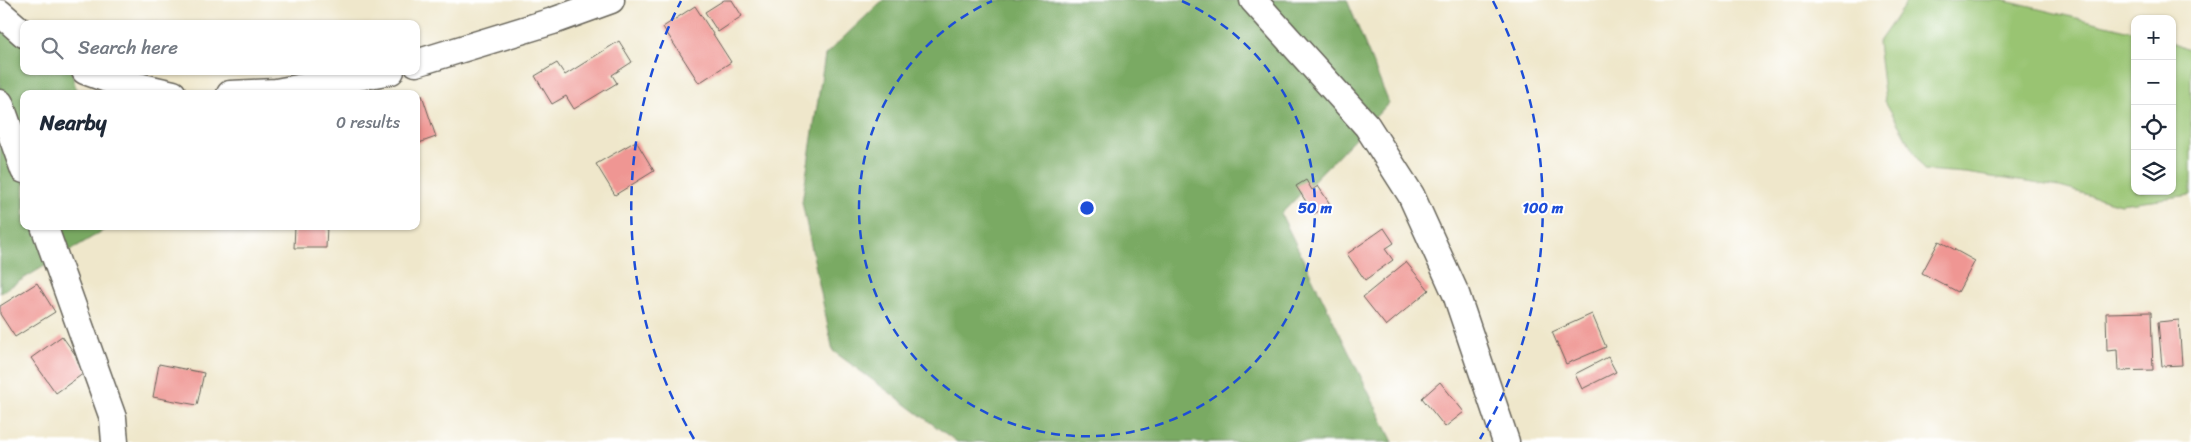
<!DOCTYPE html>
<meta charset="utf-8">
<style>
body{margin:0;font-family:Sriracha,sans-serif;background:#f2f2f3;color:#1f2937}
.controls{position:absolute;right:15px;top:15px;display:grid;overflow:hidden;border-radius:10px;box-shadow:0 1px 4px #0004}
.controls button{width:45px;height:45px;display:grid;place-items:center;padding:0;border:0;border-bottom:1px solid #e0e1e3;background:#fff;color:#1f2937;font:25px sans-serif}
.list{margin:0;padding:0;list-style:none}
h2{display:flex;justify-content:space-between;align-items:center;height:65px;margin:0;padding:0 20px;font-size:21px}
h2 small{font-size:16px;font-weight:400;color:#747a83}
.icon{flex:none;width:28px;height:28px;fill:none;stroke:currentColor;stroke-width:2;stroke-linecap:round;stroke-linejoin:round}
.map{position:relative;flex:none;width:2191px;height:442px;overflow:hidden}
.search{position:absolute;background:#fff;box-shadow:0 1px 4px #0004;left:20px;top:20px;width:400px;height:55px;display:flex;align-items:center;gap:12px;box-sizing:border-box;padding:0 18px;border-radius:10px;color:#747a83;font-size:19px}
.panel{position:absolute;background:#fff;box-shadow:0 1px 4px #0004;left:20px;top:90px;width:400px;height:140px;border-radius:10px}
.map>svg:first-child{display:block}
.green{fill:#99c472;stroke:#5a7047}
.forest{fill:#7aaa64;stroke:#4b6340}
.building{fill:#ef9693}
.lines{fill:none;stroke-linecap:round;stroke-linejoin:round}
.minor-casing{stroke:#666359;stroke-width:29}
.minor{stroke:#fff;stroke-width:26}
.ring{fill:none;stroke:#1d4ed8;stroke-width:2.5;stroke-dasharray:9 6}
.centre{fill:#1d4ed8;stroke:#fff;stroke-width:2.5}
.ring-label{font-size:15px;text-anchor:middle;font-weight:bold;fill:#1d4ed8;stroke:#fff;stroke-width:4;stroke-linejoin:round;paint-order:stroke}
</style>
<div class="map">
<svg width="2191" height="442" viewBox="0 0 2191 442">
<rect width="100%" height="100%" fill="#fff"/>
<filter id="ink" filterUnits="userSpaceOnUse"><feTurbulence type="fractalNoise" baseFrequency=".02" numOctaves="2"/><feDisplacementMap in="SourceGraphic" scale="10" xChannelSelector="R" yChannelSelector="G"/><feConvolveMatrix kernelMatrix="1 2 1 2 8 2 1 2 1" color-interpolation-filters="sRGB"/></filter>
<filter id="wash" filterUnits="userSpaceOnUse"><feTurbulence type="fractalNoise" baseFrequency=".0096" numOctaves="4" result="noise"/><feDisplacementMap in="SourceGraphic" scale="20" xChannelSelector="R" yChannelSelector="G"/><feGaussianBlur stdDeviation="1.12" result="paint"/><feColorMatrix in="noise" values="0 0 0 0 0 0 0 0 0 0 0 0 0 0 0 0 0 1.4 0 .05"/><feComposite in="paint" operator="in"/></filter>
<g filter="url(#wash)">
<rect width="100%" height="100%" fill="#efe7cb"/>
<polygon class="green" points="1908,0 2001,0 2135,32 2135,191 2172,191 2172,42 2191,50 2191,195 2120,204 2060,187 1965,173 1924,170 1885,101 1878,43"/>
<g class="forest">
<polygon points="883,0 1347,0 1389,103 1281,214 1393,442 957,442 833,351 802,202 825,55"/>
<polygon points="0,13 24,34 24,71 72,71 77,94 24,94 24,226 109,227 0,293"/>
</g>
<g id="blocks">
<g class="building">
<polygon points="724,0 732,0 742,16 718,32 705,12"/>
<polygon points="695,6 731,62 699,83 663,27"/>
<polygon points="619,41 632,62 612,75 617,83 574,109 566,96 552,104 535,76 557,63 565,75"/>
<polygon points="422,95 436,137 416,144 416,97"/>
<polygon points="636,141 654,171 615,195 596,164"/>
<polygon points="1306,180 1312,190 1318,186 1330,204 1314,214 1296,186"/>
<polygon points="295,226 327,226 326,248 294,248"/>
<polygon points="1384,228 1394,243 1385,249 1393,260 1365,280 1347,254"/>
<polygon points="1939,241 1975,261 1958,292 1922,273"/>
<polygon points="1406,262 1429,290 1386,326 1363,297"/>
<polygon points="37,283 55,312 15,337 0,314 0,306"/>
<polygon points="2151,312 2153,370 2118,371 2117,350 2107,351 2106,313"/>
<polygon points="1592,314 1606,347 1566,364 1552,332"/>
<polygon points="2179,320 2182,365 2162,366 2158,322"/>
<polygon points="62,336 87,371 56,393 31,358"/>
<polygon points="1608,357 1616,372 1582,389 1575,374"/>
<polygon points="159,364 204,373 197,405 153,397"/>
<polygon points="1440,382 1464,412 1445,427 1422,398"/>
</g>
</g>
</g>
<g filter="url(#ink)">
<use href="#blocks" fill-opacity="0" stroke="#666359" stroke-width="1"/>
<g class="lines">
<g class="minor-casing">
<g id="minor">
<polyline points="1253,0 1367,126 1411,195 1456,294 1506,442"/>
<polyline points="0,13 24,34"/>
<polyline points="416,63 553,21 611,0"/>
<polyline points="85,71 107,79 173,94"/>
<polyline points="230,94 276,92 391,71"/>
<polyline points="0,103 24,170"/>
<polyline points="44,226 113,418 115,442"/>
</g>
</g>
<use href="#minor" class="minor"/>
</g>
</g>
<g class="ring">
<path d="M1182 1A228 228 0 1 1 992 1"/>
<path d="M694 439A456 456 0 0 1 681 1M1493 1A456 456 0 0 1 1480 439"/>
</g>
<circle cx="1087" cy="208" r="8" class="centre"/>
<g class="ring-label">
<text x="1315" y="213">50 m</text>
<text x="1543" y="213">100 m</text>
</g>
</svg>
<div class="controls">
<button>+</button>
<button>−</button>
<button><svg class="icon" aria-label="locate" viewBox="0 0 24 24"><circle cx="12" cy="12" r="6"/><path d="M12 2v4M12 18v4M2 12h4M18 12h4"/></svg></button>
<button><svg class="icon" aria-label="layers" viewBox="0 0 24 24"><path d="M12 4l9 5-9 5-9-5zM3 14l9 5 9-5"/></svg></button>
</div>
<div class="search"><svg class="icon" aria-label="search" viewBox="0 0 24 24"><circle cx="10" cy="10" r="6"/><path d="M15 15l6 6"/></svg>Search here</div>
<section class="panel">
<h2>Nearby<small>0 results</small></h2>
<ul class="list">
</ul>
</section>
</div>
